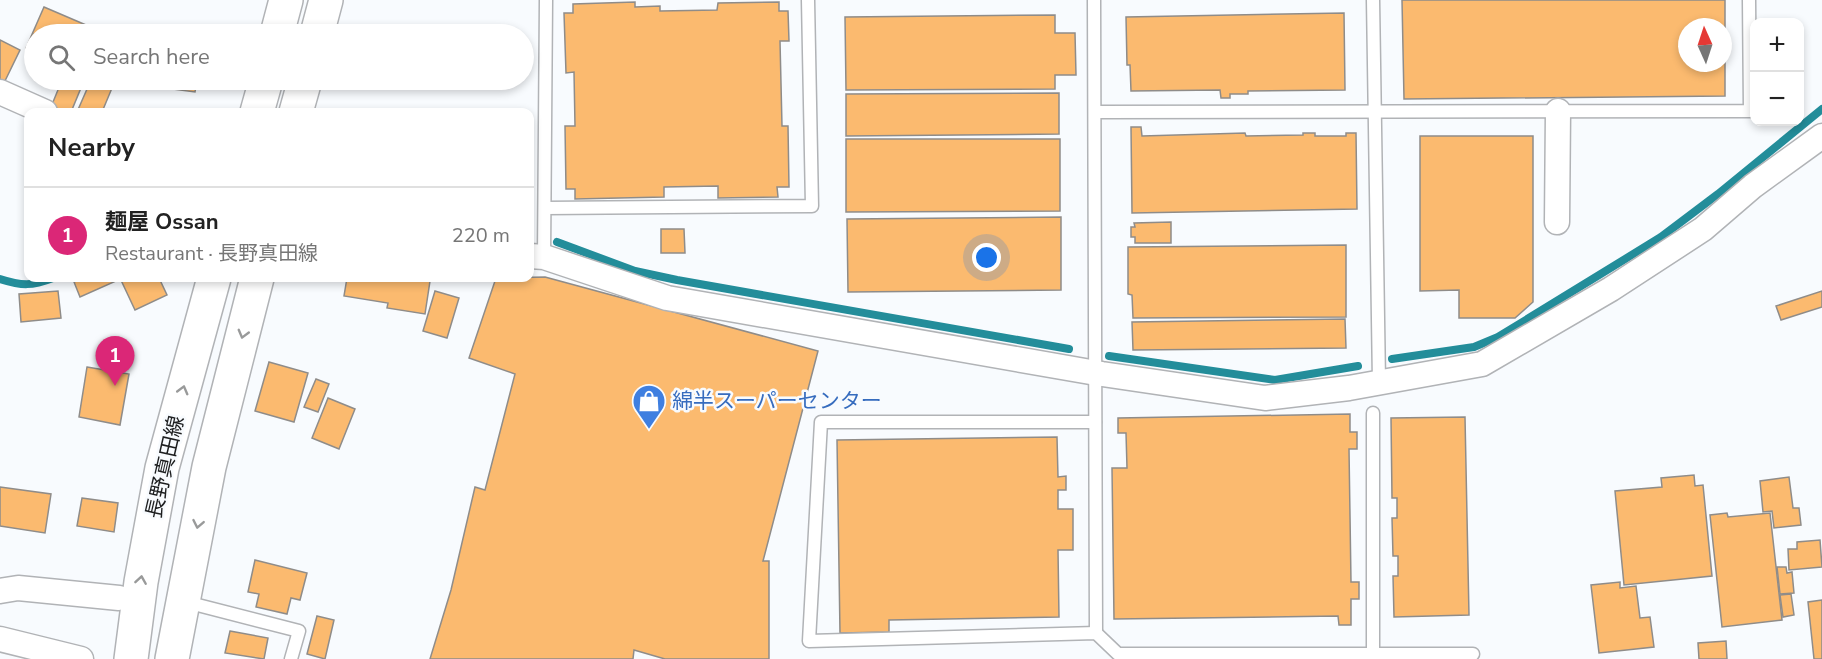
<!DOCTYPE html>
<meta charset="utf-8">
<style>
body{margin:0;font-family:"Nunito Sans","Noto Sans JP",sans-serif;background:#f6f6f6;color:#222}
.controls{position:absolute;right:18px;top:18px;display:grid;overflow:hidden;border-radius:12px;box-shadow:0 3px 9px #0003}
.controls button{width:54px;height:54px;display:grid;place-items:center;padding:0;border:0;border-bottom:2px solid #e0e0e0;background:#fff;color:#222;font:30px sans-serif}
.compass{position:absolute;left:1678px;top:18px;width:54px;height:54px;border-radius:50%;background:#fff;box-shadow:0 3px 9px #0003;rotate:357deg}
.you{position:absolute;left:987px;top:258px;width:21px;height:21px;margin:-15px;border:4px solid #fff;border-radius:50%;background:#1a73e8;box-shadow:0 0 0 9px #1a73e833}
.badge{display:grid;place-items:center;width:39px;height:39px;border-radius:50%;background:#db2777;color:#fff;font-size:20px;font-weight:700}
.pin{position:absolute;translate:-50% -50px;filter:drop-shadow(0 2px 3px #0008)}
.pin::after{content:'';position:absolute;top:32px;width:21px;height:18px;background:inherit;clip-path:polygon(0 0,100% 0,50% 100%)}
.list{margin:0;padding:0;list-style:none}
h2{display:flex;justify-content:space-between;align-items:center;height:78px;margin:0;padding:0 24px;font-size:26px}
h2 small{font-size:20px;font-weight:400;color:#767676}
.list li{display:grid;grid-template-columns:39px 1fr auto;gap:18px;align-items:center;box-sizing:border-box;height:96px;padding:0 24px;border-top:2px solid #e0e0e0}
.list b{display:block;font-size:22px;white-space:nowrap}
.list p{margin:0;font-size:20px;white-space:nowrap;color:#767676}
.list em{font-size:20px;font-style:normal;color:#767676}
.icon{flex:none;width:33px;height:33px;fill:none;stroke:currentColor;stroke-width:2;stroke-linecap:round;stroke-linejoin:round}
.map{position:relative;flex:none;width:1822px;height:659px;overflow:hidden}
.search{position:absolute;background:#fff;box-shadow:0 3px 9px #0003;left:24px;top:24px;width:510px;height:66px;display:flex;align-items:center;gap:15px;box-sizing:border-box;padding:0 21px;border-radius:33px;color:#767676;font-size:22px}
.panel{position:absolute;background:#fff;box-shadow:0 3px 9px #0003;left:24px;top:108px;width:510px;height:174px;border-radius:12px}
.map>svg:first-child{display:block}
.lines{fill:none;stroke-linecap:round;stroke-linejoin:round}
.stream{stroke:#238d9a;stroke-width:8}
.building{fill:#fbba6f;stroke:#8f8c89;stroke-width:1.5;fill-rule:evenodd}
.lane-casing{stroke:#b1b3b6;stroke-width:15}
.street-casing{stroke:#b1b3b6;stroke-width:27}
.primary-casing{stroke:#b1b3b6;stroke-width:36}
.lane{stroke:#fff;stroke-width:12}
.street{stroke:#fff;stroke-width:24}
.primary{stroke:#fff;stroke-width:33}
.oneway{stroke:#999a9a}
.labels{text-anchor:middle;stroke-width:5;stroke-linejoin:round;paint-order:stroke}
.shop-label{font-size:21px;fill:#366cbe;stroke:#f8fbfe;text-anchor:start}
.street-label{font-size:21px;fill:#1d1e1f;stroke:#f8fbfe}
</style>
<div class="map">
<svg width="1822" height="659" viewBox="0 0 1822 659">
<rect width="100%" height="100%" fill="#f8fbfe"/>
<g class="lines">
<g class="stream">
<polyline points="557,242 635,271 677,280 1069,349"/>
<path d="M 0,279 C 22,286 32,286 53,278"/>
<polyline points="1109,356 1275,380 1358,366"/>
<polyline points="1392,359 1474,347 1498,337 1661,237 1718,194 1822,109"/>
</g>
</g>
<g class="building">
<path d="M 1402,0 L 1725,0 L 1725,96 L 1404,99 ZM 1687,27 L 1723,27 L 1723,63 L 1687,63 Z"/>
<polygon points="635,2 635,7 660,6 660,11 717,10 718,3 779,2 779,11 788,11 789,41 780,41 782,126 788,126 789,187 777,187 778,197 718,198 718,186 664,187 664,197 575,199 575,189 566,189 565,126 575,126 574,72 566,73 564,13 573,13 573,4"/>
<polygon points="44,7 107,34 34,34 34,51 26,48"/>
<polygon points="1344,13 1345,90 1248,91 1248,94 1230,94 1230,98 1221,98 1220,90 1131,91 1130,65 1127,65 1126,17"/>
<polygon points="1055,15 1055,33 1075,33 1076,75 1055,75 1055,89 846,90 845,17"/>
<polygon points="0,40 20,50 3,85 0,83"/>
<polygon points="62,80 83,83 71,112 51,107"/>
<polygon points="91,80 112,88 102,112 77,112"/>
<polygon points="104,80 197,80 195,92"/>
<polygon points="1059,93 1059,134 846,136 846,94"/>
<polygon points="1131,127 1141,127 1142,136 1245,133 1246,136 1303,135 1303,133 1315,133 1315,136 1346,136 1346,133 1356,133 1357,209 1132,213"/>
<polygon points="1420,136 1533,136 1533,302 1515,318 1459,318 1459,290 1420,291"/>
<polygon points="846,139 1060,139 1060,211 846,212"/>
<polygon points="1061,217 1061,290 848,292 847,219"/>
<polygon points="1171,222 1171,243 1135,243 1135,237 1131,237 1131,227 1135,227 1134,223"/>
<polygon points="661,229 684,229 685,253 661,253"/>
<polygon points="1346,245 1346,317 1133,318 1132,295 1128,294 1128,247"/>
<polygon points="545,277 818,351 763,561 769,561 769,659 665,659 634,650 633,659 430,659 451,590 475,487 485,490 515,374 469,358 496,278"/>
<polygon points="83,278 114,278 116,281 80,297 74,282"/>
<polygon points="120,278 159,278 167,295 135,310"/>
<polygon points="347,278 411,278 430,281 425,314 387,308 388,303 344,296"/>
<polygon points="58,291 61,318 21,322 19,294"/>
<polygon points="435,291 459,298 447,338 423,331"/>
<polygon points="1822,291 1822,307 1781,320 1776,306"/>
<polygon points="1345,319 1346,348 1133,350 1132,322"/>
<polygon points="269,362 308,373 294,422 255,411"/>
<polygon points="87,367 129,374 120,425 79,417"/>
<polygon points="316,379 329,384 318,412 304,407"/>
<polygon points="328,398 355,409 339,449 312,438"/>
<polygon points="1350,414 1350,432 1357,432 1357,449 1349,449 1351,582 1359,582 1359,599 1351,599 1351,625 1339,625 1338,616 1114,619 1112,468 1127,468 1126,433 1118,433 1118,418"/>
<polygon points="1465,417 1469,615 1394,617 1393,576 1398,576 1398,556 1393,556 1392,518 1397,518 1397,498 1392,498 1391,418"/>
<polygon points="1057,437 1058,477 1066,476 1066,490 1058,490 1058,509 1073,509 1073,550 1058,550 1059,617 889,620 889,632 840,633 837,440"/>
<polygon points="1694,475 1695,486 1703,485 1712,576 1624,585 1615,491 1662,487 1661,478"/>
<polygon points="1789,477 1793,508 1799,508 1801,525 1774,528 1772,511 1763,512 1760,481"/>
<polygon points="0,487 51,494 45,533 0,526"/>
<polygon points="82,498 118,503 114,532 77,526"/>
<polygon points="1727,513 1728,517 1770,513 1782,620 1722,627 1710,515"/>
<polygon points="1820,540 1822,567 1789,570 1788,549 1797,549 1797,542"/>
<polygon points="255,560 307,573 300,600 291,598 287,614 256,607 259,594 248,592"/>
<polygon points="1777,567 1786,567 1787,573 1792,572 1794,593 1780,594"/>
<polygon points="1620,582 1620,588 1636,586 1640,618 1650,617 1654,647 1599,653 1591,585"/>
<polygon points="1791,594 1794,615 1783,617 1780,595"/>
<polygon points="1822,600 1822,659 1814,659 1808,602"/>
<polygon points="317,616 334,620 325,659 307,654"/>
<polygon points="230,631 268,638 264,659 225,653"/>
<polygon points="1726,641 1727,659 1699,659 1698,643"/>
</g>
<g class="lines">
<g class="lane-casing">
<g id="lane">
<polyline points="1094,0 1096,633"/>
<polyline points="1373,0 1379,382"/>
<polyline points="1096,112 1750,111 1749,0"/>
<polyline points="545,208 812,206 808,0"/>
<polyline points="544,257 546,0"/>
<polyline points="1095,422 821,422 809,641 1096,633 1118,654 1473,654"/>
<polyline points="186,602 299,631 291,659"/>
<polyline points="1373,654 1373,413"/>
</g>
</g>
<g class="street-casing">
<g id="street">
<polyline points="0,92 45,112"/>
<polyline points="1557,222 1558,111"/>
<polyline points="530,256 544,257 667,298 1102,374 1265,398 1349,388 1482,364 1611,289 1703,229 1753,186 1822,136"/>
<polyline points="0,591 18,588 119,598"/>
<polyline points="0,639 81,659"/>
</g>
</g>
<g class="primary-casing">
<g id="primary">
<polyline points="277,34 286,0"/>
<polyline points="317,34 326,0"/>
<polyline points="257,112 266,80"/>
<polyline points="296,112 305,80"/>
<polyline points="131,659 141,582 162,468 214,278"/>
<polyline points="172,659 209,467 257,278"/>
</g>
</g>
<use href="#lane" class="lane"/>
<use href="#street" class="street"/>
<use href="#primary" class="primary"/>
</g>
<defs><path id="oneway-chevron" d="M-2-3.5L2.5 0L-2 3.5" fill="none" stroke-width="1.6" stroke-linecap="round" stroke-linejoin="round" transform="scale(1.5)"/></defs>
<g class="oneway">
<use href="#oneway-chevron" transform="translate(243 334) rotate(105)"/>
<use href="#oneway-chevron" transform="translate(183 390) rotate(-75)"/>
<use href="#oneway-chevron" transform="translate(198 524) rotate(101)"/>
<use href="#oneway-chevron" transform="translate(141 580) rotate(-81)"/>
</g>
<defs>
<g id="shop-pin" transform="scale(1.725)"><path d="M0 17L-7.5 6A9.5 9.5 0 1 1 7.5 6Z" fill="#3f7fe0" stroke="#f8fbfe"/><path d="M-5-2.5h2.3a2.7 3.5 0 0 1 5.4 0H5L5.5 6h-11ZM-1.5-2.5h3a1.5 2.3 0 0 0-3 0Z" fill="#fff"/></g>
</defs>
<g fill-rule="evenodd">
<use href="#shop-pin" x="649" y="401"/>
</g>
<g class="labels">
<g class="shop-label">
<text x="672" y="408">綿半スーパーセンター</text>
</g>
<g class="street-label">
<text transform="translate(165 467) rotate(-77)" y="7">長野真田線</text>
</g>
</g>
</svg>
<div class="controls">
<button>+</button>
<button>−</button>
</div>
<svg class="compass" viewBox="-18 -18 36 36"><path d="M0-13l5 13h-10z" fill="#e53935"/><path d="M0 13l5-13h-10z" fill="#767676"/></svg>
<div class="you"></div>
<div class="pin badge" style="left:115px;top:386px">1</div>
<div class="search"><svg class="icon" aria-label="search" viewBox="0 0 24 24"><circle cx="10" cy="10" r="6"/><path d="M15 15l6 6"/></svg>Search here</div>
<section class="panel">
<h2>Nearby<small></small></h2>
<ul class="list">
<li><span class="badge">1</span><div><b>麺屋 Ossan</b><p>Restaurant · 長野真田線</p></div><em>220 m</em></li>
</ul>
</section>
</div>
